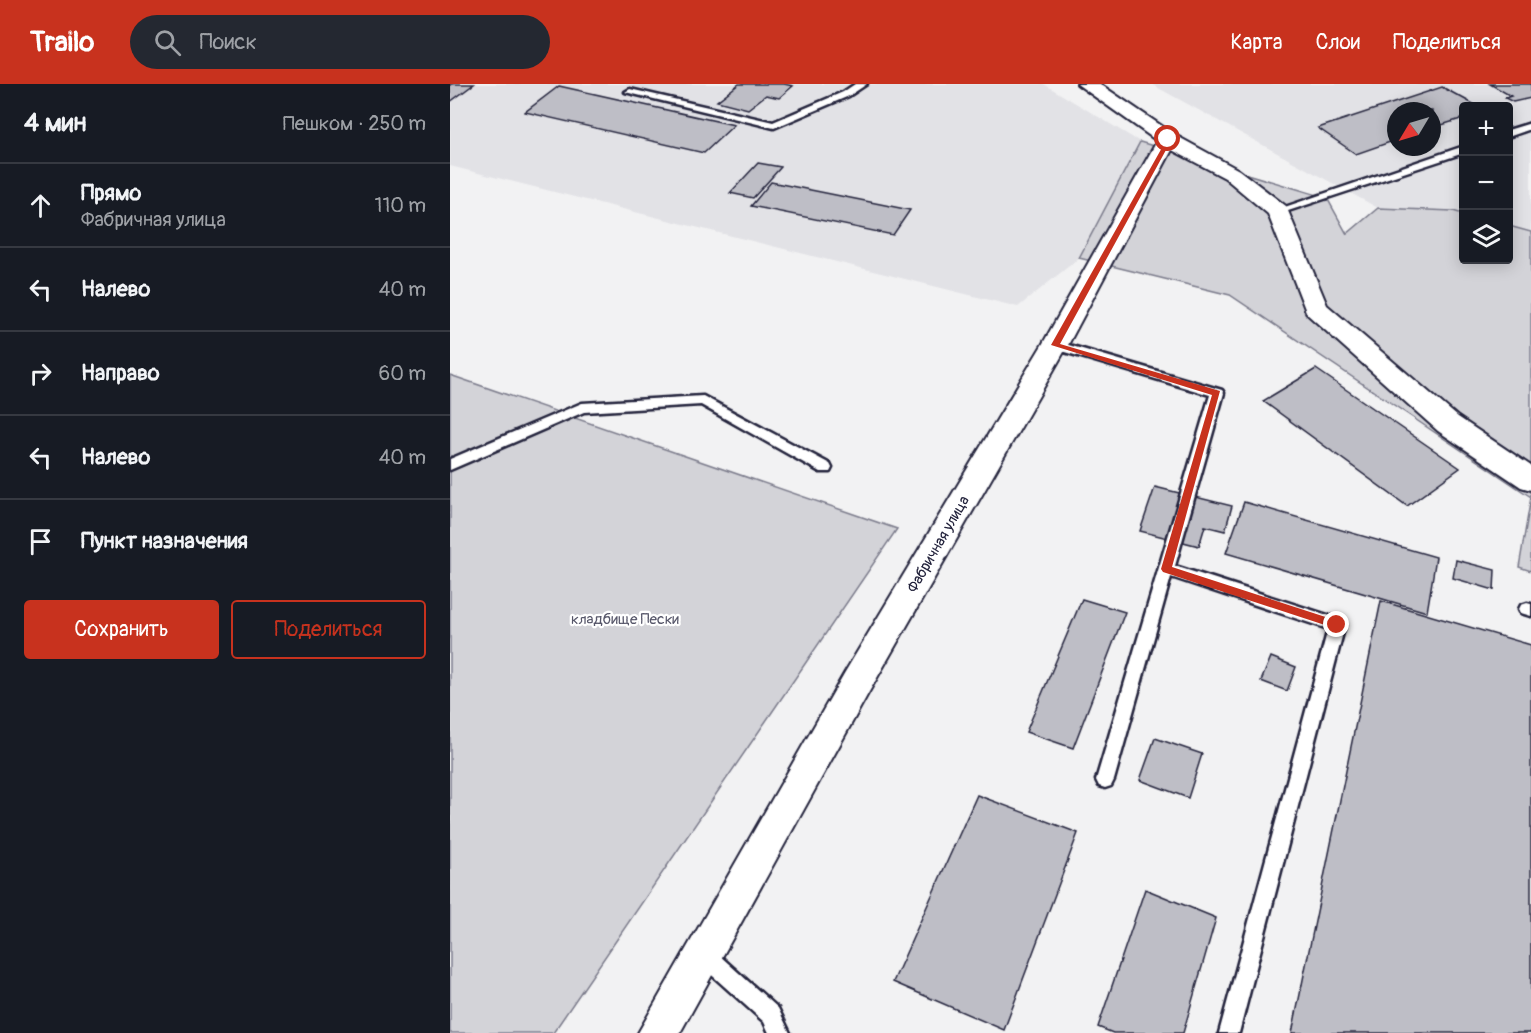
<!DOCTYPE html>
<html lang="ru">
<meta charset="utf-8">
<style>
body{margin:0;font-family:Pangolin,sans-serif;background:#242831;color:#f1f3f6}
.controls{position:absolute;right:18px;top:18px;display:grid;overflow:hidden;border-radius:6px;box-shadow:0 3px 15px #0003}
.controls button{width:54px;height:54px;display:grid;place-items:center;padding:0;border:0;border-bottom:2px solid #363941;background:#171b24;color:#f1f3f6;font:30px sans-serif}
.compass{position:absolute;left:937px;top:18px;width:54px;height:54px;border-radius:50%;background:#171b24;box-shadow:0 3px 15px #0003;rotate:232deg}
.stop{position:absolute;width:18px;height:18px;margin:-14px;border:4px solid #c8321e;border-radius:50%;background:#fff}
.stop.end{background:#c8321e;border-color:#fff;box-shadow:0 2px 6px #0008}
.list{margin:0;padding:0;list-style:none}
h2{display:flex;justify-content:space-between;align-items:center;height:78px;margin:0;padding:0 24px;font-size:26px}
h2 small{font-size:20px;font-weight:400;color:#9ea1a6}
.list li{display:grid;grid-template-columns:39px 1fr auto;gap:18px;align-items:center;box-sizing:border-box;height:84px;padding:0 24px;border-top:2px solid #363941}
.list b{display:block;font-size:22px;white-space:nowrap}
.list p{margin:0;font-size:20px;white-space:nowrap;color:#9ea1a6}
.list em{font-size:20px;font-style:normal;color:#9ea1a6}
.actions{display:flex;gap:12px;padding:18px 24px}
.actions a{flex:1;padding:14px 0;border:2px solid #c8321e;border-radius:6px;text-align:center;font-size:21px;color:#c8321e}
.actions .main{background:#c8321e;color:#fff}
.icon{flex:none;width:33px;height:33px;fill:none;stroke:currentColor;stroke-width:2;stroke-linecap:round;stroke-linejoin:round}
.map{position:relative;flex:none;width:1081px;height:949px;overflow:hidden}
header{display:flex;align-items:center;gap:36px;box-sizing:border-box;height:84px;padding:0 30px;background:#c8321e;color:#fff}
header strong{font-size:28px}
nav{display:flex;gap:33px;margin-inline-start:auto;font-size:21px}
.search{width:420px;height:54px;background:#242831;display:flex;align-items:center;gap:15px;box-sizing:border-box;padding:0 21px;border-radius:33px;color:#9ea1a6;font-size:22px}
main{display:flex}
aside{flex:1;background:#171b24}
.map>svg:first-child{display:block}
.built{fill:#e2e2e6;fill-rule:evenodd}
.green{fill:#d3d3d8;stroke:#7a7a8a;stroke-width:1.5}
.building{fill:#bebec6;stroke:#22223b;stroke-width:1.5}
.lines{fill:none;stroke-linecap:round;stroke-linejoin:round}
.service-casing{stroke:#22223b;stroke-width:5}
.minor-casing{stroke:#22223b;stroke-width:4}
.service{fill:#fff;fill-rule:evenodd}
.minor{fill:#fff;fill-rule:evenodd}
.route{fill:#c8321e}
.labels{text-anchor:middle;stroke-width:4.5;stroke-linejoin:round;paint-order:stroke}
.street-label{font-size:15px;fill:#22223b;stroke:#fff}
.park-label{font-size:15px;fill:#57576a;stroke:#fff}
</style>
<header>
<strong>Trailo</strong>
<div class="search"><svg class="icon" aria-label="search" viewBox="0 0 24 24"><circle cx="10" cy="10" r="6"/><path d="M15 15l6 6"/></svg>Поиск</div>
<nav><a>Карта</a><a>Слои</a><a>Поделиться</a></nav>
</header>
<main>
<aside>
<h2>4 мин<small>Пешком · 250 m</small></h2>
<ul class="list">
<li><svg class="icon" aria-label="ahead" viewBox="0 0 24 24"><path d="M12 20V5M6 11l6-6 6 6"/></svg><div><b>Прямо</b><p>Фабричная улица</p></div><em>110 m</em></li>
<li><svg class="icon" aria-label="left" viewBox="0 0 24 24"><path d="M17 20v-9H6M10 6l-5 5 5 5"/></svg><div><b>Налево</b></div><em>40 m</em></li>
<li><svg class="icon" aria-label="right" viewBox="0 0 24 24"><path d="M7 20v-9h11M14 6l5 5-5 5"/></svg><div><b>Направо</b></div><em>60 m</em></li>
<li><svg class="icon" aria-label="left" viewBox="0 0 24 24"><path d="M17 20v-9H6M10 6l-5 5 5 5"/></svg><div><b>Налево</b></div><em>40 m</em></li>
<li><svg class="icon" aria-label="arrive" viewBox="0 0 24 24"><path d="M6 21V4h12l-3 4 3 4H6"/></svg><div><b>Пункт назначения</b></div></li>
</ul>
<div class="actions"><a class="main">Сохранить</a><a>Поделиться</a></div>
</aside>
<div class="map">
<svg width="1081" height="949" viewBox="0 0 1081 949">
<rect width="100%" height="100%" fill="#f2f2f3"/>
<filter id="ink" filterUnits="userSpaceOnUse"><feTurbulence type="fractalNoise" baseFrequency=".0167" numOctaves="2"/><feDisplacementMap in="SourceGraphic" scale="12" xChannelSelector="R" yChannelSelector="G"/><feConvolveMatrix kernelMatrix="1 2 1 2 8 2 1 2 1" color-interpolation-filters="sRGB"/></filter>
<g filter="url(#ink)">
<g class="built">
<polygon points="0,0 594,0 690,58 629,174 568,223 0,82"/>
<path d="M 701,0 L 1081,0 L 1081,148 L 1059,142 L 1058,22 L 1014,22 L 1013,130 L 928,124 ZM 946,27 L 982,27 L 982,63 L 946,63 Z"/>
</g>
<g class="green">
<polygon points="690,58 877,114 897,150 928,124 1003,127 1013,130 1014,176 1058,176 1059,142 1081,148 1081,487 1069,483 1081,413 780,211 629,174"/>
<polygon points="0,291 447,445 103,949 0,949"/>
</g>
<g class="building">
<polygon points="0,0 24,0 0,18"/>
<polygon points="289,0 334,0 343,2 329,14 316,11 298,25 267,17"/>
<polygon points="1040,0 1081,0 1081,14 1063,18 1055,14 1061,12"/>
<polygon points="109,2 284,41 254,69 75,28"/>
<polygon points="992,3 1027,22 1014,22 1014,34 982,44 982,27 946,27 946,56 906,70 868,44"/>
<polygon points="308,79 331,83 303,114 280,109"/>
<polygon points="321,98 460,126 443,151 301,122"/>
<polygon points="866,285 1010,384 957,422 813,317"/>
<polygon points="705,403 782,422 775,447 755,442 749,462 690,447"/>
<polygon points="794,418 986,473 977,528 776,469"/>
<polygon points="1006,476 1045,486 1044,506 1003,494"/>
<polygon points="632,515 675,528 623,664 576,648"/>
<polygon points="931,517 1081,561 1081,949 842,949"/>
<polygon points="821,573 846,583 837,607 811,597"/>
<polygon points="705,654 752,670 738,714 690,696"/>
<polygon points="527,711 628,749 554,946 443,898"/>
<polygon points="695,805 766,834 733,949 663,949 648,943"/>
</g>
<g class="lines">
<g class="service-casing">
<g id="service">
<polygon points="405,0 417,0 399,12 324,44 175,8 180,5 323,38 393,8"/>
<polygon points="1081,39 1081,45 1058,53 1058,46"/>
<polygon points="1014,62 1014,69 832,129 823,127"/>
<polygon points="605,257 772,306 774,309 725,482 893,536 895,541 789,949 769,949 878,545 721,493 664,696 661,702 655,704 649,702 646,696 760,311 601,264 599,261"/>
<polygon points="253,312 380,380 382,384 380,388 370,388 251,321 134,328 0,386 0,375 132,319"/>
<polygon points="1077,519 1081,520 1081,532 1071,529 1069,525 1071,521"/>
<polygon points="252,859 259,862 328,924 340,949 319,949 314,938 245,876 242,869 245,862"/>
</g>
</g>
<g class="minor-casing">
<polygon id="minor" points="627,0 650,0 725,51 789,86 836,122 877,221 1008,333 1081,382 1081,406 1071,403 988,347 857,230 818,130 775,94 722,66 618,261 419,608 230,949 188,949 395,588 592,261 707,57"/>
</g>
<use href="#service" class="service"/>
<use href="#minor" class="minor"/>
</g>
</g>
<polygon class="route" points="718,53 722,55 610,260 770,307 722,483 891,538 891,544 887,545 713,488 711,485 762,311 601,261"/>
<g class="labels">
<g class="street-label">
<text transform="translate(488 460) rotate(-60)" y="5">Фабричная улица</text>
</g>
<g class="park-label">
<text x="175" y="540">кладбище Пески</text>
</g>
</g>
</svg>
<div class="controls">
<button>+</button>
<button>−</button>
<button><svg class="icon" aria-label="layers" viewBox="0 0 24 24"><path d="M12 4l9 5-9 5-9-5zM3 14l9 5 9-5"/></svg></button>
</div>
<svg class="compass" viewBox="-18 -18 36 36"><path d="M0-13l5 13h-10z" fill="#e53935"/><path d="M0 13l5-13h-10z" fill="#9ea1a6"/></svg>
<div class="stop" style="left:718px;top:55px"></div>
<div class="stop end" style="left:887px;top:541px"></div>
</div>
</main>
